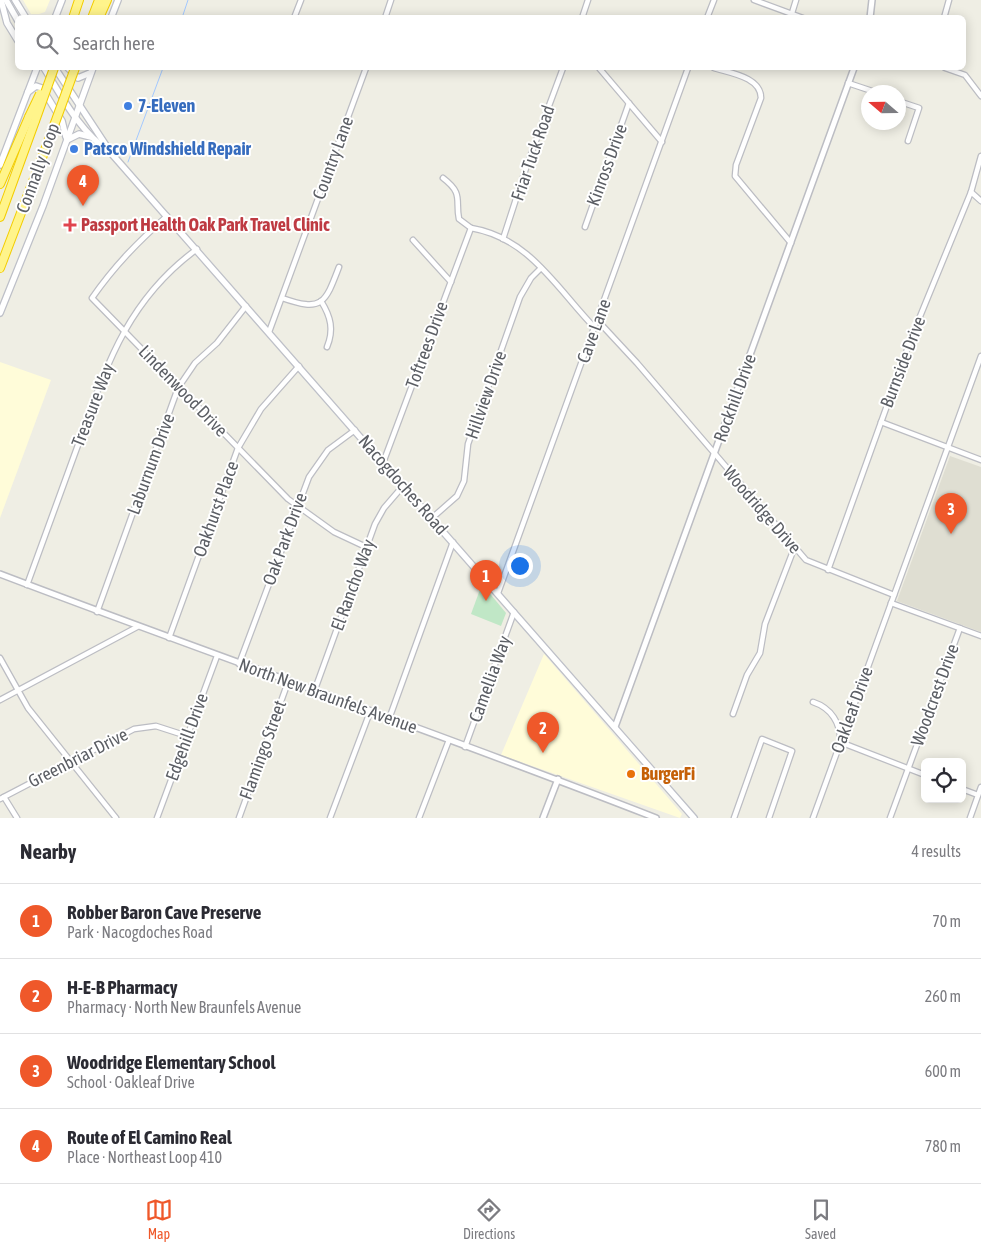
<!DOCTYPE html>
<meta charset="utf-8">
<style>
body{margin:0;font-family:"Asap Condensed",sans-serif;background:#f2f2f3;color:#2b2b33}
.controls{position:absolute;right:15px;bottom:15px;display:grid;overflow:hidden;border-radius:8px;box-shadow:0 2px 12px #0003}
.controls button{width:45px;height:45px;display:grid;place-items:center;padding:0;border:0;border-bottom:1px solid #e1e1e2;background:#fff;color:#2b2b33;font:25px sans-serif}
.compass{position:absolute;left:861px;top:85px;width:45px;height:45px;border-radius:50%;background:#fff;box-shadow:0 2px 12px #0003;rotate:290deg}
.you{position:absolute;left:519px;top:565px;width:18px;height:18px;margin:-12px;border:4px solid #fff;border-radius:50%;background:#1a73e8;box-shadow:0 0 0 8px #1a73e833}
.badge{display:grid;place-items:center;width:32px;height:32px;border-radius:50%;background:#ef582a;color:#fff;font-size:16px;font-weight:700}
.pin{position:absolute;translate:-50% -41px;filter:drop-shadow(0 1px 2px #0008)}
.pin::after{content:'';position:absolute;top:26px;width:18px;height:15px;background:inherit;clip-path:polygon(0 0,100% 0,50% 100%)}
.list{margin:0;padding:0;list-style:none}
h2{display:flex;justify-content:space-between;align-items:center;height:65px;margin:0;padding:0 20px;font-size:21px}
h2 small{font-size:16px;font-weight:400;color:#7c7c81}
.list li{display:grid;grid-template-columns:32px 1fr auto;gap:15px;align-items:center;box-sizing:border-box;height:75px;padding:0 20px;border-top:1px solid #e1e1e2}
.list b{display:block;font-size:19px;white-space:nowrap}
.list p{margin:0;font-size:16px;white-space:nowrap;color:#7c7c81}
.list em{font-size:16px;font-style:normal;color:#7c7c81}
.icon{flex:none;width:28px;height:28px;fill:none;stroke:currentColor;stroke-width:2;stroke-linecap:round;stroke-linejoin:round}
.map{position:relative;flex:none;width:981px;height:818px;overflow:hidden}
.search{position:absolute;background:#fff;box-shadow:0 2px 12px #0003;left:15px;right:15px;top:15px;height:55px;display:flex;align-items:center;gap:12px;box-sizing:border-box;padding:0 18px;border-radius:8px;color:#7c7c81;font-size:19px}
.sheet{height:365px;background:#fff}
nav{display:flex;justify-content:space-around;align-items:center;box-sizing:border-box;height:70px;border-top:1px solid #e1e1e2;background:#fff;font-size:14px;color:#7c7c81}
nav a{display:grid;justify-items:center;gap:2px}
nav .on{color:#ef582a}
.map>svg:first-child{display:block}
.commercial{fill:#fffcd9}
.education{fill:#dfded2}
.green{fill:#c0e7c6}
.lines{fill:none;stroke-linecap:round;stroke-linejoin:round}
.stream{stroke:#a4c9ff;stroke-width:1}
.minor-casing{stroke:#bcbdc3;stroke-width:7}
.tertiary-casing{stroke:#bcbdc3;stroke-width:8}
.secondary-casing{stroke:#bec0c8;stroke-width:8}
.motorway-casing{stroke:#f3cd00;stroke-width:10}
.minor{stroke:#fff;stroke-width:4.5}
.tertiary{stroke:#fff;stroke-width:5}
.secondary{stroke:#fff;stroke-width:5.5}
.motorway{stroke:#fff48b;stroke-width:8}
.motorway-bridge-casing{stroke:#f3cd00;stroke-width:10;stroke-linecap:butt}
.motorway-bridge{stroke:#fff48b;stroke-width:8}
.shop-dot{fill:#3f7fe0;stroke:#fff;stroke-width:2}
.health-dot{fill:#e0444e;stroke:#fff;stroke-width:2}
.food-dot{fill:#e8710a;stroke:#fff;stroke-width:2}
.labels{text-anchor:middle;stroke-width:4;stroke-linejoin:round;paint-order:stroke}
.shop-label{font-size:18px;font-weight:bold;fill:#366cbe;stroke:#fff;text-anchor:start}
.street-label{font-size:18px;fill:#5c5f65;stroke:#fff}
.health-label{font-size:18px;font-weight:bold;fill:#be3a42;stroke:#fff;text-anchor:start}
.food-label{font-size:18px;font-weight:bold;fill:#c56008;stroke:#fff;text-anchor:start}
</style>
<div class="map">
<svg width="981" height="818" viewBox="0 0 981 818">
<rect width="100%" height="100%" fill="#efeee4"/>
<g class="commercial">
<polygon points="23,0 50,0 45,12 39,14 31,14"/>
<polygon points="0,362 51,380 0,518"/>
<polygon points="544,654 682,814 680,818 501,755"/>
</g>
<polygon class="education" points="950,456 981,467 981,632 897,601"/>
<polygon class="green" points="482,584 506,613 501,626 471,614"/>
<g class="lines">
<g class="stream">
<polyline points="182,18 188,0"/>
<polyline points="128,162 163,68"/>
</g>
<g class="minor-casing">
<g id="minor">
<polyline points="754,0 803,18"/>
<polyline points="792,13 796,0"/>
<polyline points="294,18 301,0"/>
<polyline points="385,18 391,0"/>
<polyline points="582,18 588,0"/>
<polyline points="707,18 714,0"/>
<polyline points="944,18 949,0"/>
<polyline points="599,68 662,142"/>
<path d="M 714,68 C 730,73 761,77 761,98 L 736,165 L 735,176 L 791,243"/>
<polyline points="945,68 965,75 981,96"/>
<polyline points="848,83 875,92"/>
<polyline points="898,101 919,108 908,141"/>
<path d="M 443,178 C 464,194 455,200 459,219 L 471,228"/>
<polyline points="971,192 981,201"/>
<path d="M 167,216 C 138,242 115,265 92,298 L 288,499 L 334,532 L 366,547"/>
<polyline points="585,227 629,103"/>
<path d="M 471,228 C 530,238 557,289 595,328"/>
<polyline points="503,239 527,165 563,68"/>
<polyline points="413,240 451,282"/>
<path d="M 282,298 C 322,312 325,304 339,267"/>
<path d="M 321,301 C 331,317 334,330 327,347"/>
<polyline points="598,321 637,363 806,560 894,595"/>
<polyline points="269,332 366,68"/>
<polyline points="881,422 981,460"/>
<polyline points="383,463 471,228"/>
<polyline points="432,518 457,496 464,481 468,444 520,297 531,278 541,268"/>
<polyline points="828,570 912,336 971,192 981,156"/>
<path d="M 27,585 C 44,538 61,491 78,445 C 106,367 126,301 197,249"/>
<polyline points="498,593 688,68"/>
<polyline points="891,603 981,636"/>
<polyline points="97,612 178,388 195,363 217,343 246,306"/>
<polyline points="169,638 238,448 261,409 299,366"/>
<polyline points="0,658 28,708 116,818"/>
<polyline points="239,664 309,477 328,450 355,430"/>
<polyline points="314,692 375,524 384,508 403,486"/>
<polyline points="0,700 137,627"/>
<path d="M 813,702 C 831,708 841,723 840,742 L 925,775"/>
<polyline points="733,714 747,675 760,653 765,624 795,546"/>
<polyline points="389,719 453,542"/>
<polyline points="465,747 514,612"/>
<polyline points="962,789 978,795"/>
<polyline points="4,797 17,818"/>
<polyline points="0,799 134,729 156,726 187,736"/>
<polyline points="157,818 217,656"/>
<polyline points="239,818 288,682"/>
<polyline points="330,818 370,712"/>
<polyline points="419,818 449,740"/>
<polyline points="734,818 762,739 792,751 769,818"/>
<polyline points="813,818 981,356"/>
<polyline points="890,818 960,628"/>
<polyline points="970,818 981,787"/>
</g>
</g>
<g class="tertiary-casing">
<g id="tertiary">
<polyline points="870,18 872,0"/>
<path d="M 0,574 C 218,657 439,733 656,818"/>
<polyline points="615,727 854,68"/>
<polyline points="543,818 558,779"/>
</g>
</g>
<g class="secondary-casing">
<g id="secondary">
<polyline points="1,0 7,23 18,41"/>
<polyline points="6,0 18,21"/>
<polyline points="15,0 26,18"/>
<polyline points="55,18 62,0"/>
<polyline points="111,18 118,0"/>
<path d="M 44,68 C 62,97 80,132 110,152"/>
<polyline points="55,68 111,153 694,818"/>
<polyline points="68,68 78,78 90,73"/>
<polyline points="28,92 36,86 42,88 62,121 66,137"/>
<polyline points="67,140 79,134 91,137"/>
<polyline points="0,165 37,68"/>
<polyline points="0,313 43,206 93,68"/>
</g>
</g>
<g class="motorway-casing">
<g id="motorway">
<polyline points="73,18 79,0"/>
<polyline points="92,18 99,0"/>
<polyline points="99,18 107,0"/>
<polyline points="0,184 29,117"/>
<polyline points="0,217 35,121"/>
<polyline points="0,268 48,142"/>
</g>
</g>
<use href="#minor" class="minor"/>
<use href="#tertiary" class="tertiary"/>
<use href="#secondary" class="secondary"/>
<use href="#motorway" class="motorway"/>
<g class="motorway-bridge-casing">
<g id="motorway-bridge">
<polyline points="29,117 40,94"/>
<polyline points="35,121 54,68"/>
<polyline points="48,142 75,68"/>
</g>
</g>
<use href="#motorway-bridge" class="motorway-bridge"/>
</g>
<g class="shop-dot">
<circle cx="128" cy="106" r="5"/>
<circle cx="74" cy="149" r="5"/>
</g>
<path class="health-dot" d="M67.5 217.5h5v5h5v5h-5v5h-5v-5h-5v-5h5z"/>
<circle class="food-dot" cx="631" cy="774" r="5"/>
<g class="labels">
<g class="shop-label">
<text x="138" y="112">7-Eleven</text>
<text x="84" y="155">Patsco Windshield Repair</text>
</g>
<g class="street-label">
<text transform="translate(533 153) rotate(-71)" y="6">Friar Tuck Road</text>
<text transform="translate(333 158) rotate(-70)" y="6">Country Lane</text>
<text transform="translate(607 165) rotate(-70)" y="6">Kinross Drive</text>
<text transform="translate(38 168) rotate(-70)" y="6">Connally Loop</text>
<text transform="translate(594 331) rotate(-70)" y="6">Cave Lane</text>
<text transform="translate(427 345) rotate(-70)" y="6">Toftrees Drive</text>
<text transform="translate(903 362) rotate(-69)" y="6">Burnside Drive</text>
<text transform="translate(183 391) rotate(46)" y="6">Lindenwood Drive</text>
<text transform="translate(486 395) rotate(-71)" y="6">Hillview Drive</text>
<text transform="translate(735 398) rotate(-70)" y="6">Rockhill Drive</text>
<text transform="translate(93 405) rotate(-69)" y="6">Treasure Way</text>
<text transform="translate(151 464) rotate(-70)" y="6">Laburnum Drive</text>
<text transform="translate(403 485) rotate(49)" y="6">Nacogdoches Road</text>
<text transform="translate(216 509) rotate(-70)" y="6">Oakhurst Place</text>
<text transform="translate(762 510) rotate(49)" y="6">Woodridge Drive</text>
<text transform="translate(285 539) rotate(-70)" y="6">Oak Park Drive</text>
<text transform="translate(353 585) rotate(-70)" y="6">El Rancho Way</text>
<text transform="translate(490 679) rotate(-70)" y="6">Camellia Way</text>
<text transform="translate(935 695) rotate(-70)" y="6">Woodcrest Drive</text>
<text transform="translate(328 696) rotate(20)" y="6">North New Braunfels Avenue</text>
<text transform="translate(852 710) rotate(-70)" y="6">Oakleaf Drive</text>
<text transform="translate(187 737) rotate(-70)" y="6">Edgehill Drive</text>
<text transform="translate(263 750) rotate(-70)" y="6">Flamingo Street</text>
<text transform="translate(78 758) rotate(-27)" y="6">Greenbriar Drive</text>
</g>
<g class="health-label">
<text x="81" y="231">Passport Health Oak Park Travel Clinic</text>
</g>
<g class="food-label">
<text x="641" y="780">BurgerFi</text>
</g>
</g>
</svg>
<div class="controls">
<button><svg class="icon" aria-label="locate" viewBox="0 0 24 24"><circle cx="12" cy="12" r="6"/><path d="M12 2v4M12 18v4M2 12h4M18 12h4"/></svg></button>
</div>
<svg class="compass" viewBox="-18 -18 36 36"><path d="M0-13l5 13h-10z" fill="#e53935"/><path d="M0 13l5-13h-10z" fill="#7c7c81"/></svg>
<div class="you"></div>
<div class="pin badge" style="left:486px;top:601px">1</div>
<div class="pin badge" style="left:543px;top:753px">2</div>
<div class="pin badge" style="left:951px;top:534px">3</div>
<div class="pin badge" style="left:83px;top:206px">4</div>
<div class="search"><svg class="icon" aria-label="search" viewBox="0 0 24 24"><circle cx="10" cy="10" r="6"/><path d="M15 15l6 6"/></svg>Search here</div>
</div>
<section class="sheet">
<h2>Nearby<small>4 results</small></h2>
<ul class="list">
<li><span class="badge">1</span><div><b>Robber Baron Cave Preserve</b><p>Park · Nacogdoches Road</p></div><em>70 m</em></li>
<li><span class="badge">2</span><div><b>H-E-B Pharmacy</b><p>Pharmacy · North New Braunfels Avenue</p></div><em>260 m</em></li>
<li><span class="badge">3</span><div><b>Woodridge Elementary School</b><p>School · Oakleaf Drive</p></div><em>600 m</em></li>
<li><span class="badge">4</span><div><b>Route of El Camino Real</b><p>Place · Northeast Loop 410</p></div><em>780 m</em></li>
</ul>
</section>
<nav>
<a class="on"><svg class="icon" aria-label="map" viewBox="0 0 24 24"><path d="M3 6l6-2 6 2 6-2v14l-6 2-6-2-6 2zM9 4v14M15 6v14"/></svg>Map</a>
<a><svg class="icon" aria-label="directions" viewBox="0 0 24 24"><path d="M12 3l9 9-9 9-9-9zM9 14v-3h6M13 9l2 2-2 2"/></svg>Directions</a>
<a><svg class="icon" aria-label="saved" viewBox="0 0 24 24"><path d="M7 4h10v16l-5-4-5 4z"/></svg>Saved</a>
</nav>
